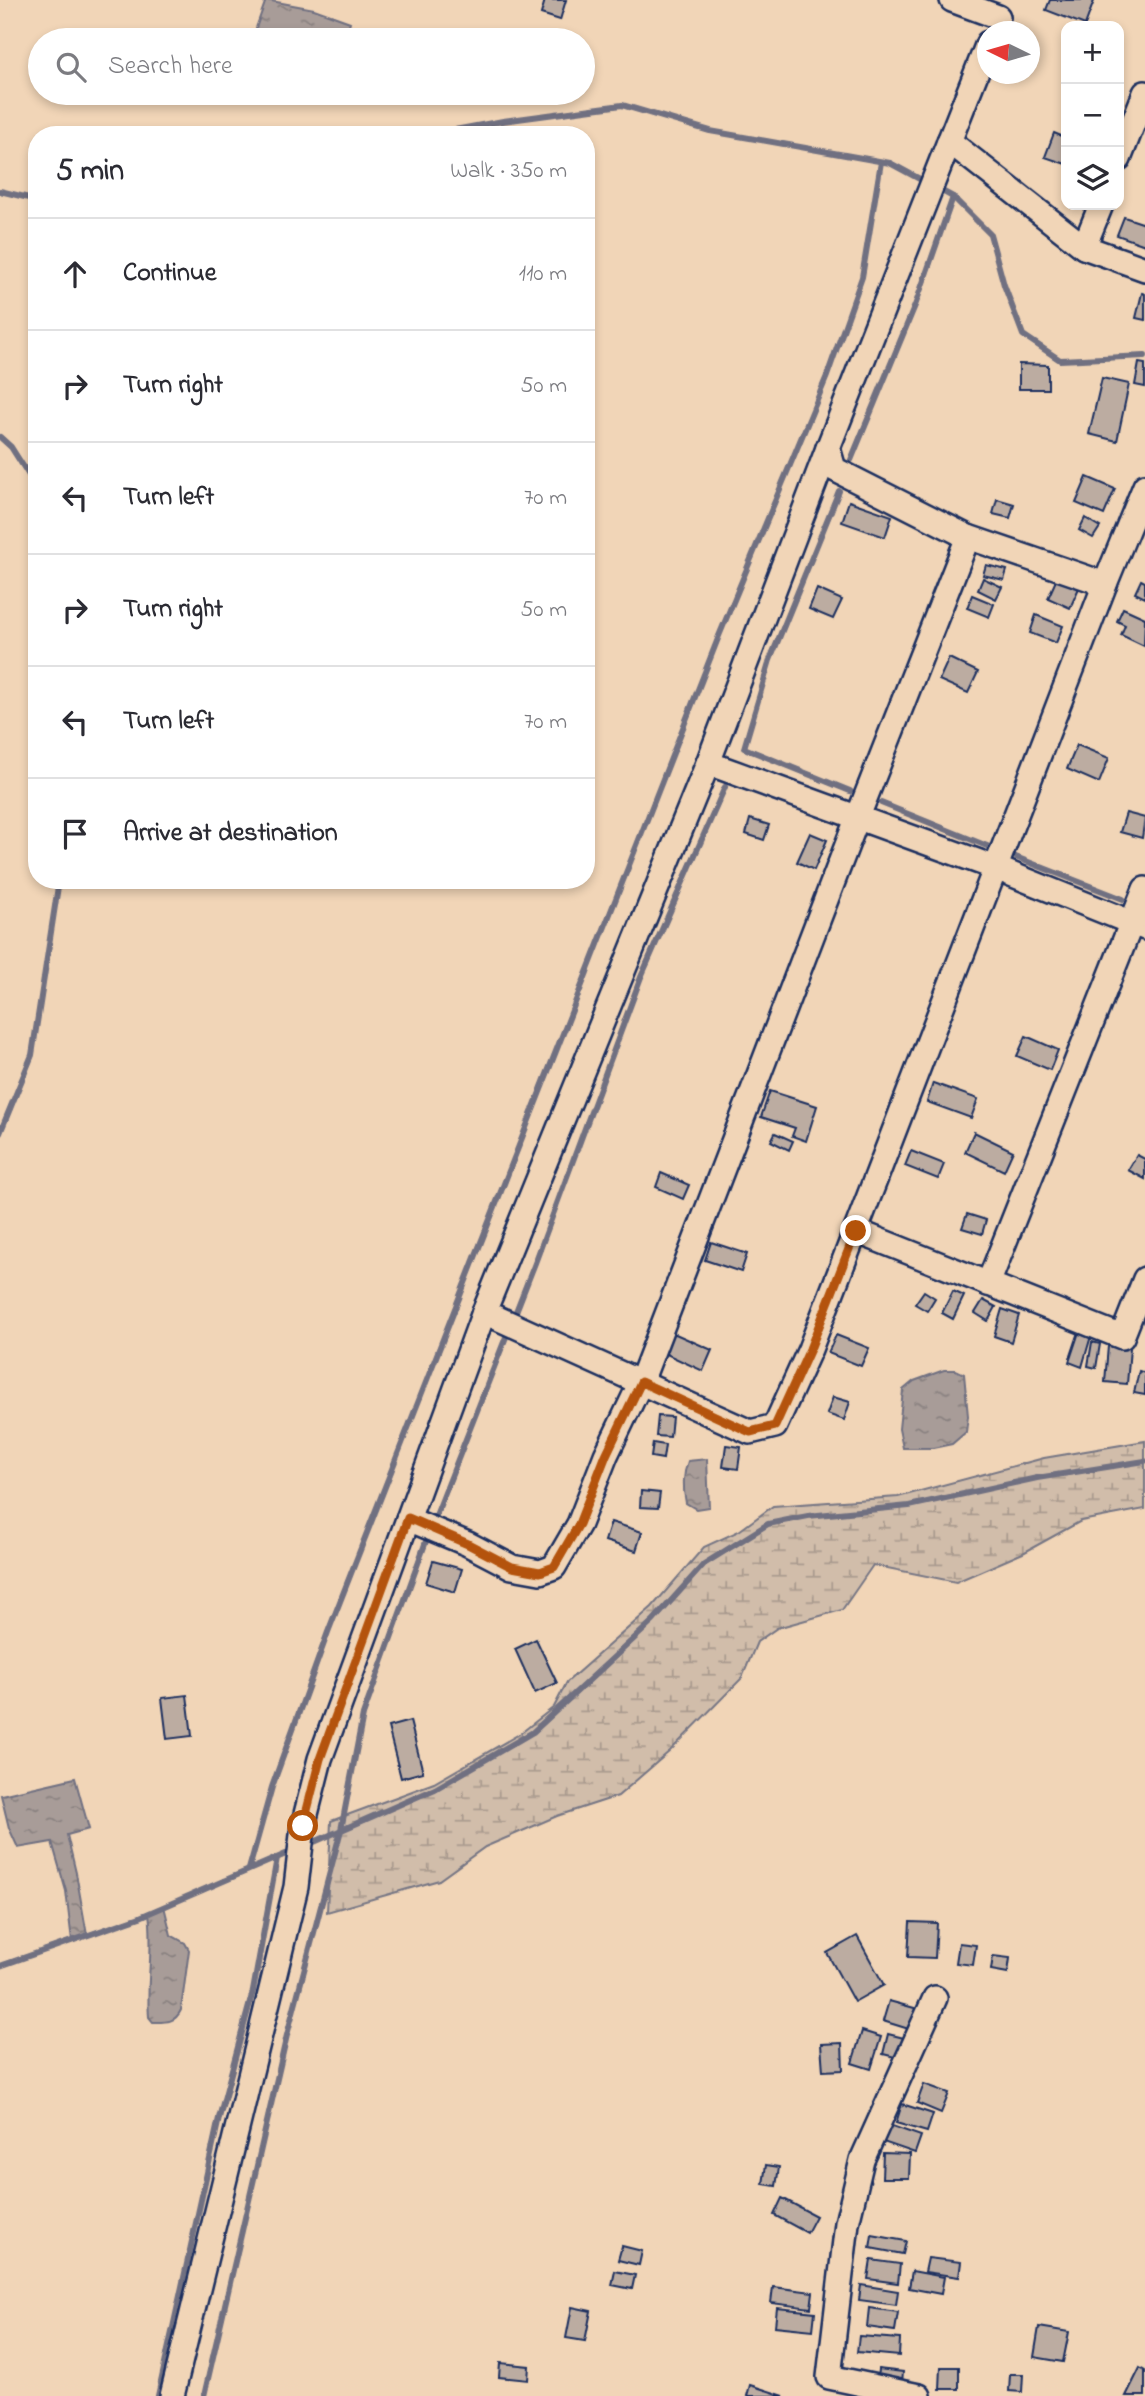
<!DOCTYPE html>
<meta charset="utf-8">
<style>
body{margin:0;font-family:"Indie Flower",sans-serif;background:#f7f7f7;color:#2b2b33}
.controls{position:absolute;right:21px;top:21px;display:grid;overflow:hidden;border-radius:14px;box-shadow:0 4px 10px #0003}
.controls button{width:63px;height:63px;display:grid;place-items:center;padding:0;border:0;border-bottom:2px solid #e1e1e2;background:#fff;color:#2b2b33;font:35px sans-serif}
.compass{position:absolute;left:977px;top:21px;width:63px;height:63px;border-radius:50%;background:#fff;box-shadow:0 4px 10px #0003;rotate:275deg}
.stop{position:absolute;width:21px;height:21px;margin:-16px;border:5px solid #b45309;border-radius:50%;background:#fff}
.stop.end{background:#b45309;border-color:#fff;box-shadow:0 2px 7px #0008}
.list{margin:0;padding:0;list-style:none}
h2{display:flex;justify-content:space-between;align-items:center;height:91px;margin:0;padding:0 28px;font-size:30px}
h2 small{font-size:23px;font-weight:400;color:#7c7c81}
.list li{display:grid;grid-template-columns:46px 1fr auto;gap:21px;align-items:center;box-sizing:border-box;height:112px;padding:0 28px;border-top:2px solid #e1e1e2}
.list b{display:block;font-size:26px;white-space:nowrap}
.list em{font-size:23px;font-style:normal;color:#7c7c81}
.icon{flex:none;width:38px;height:38px;fill:none;stroke:currentColor;stroke-width:2;stroke-linecap:round;stroke-linejoin:round}
.map{position:relative;flex:none;width:1145px;height:2396px;overflow:hidden}
.search{position:absolute;background:#fff;box-shadow:0 4px 10px #0003;left:28px;top:28px;width:567px;height:77px;display:flex;align-items:center;gap:18px;box-sizing:border-box;padding:0 24px;border-radius:38px;color:#7c7c81;font-size:26px}
.panel{position:absolute;background:#fff;box-shadow:0 4px 10px #0003;left:28px;top:126px;width:567px;height:763px;border-radius:28px}
.map>svg:first-child{display:block}
.wetland{fill:url(#wetland-marsh);stroke:#767684;stroke-width:2}
.water{fill:url(#water-ripples);stroke:#707081;stroke-width:2}
.lines{fill:none;stroke-linecap:round;stroke-linejoin:round}
.stream{stroke:#707081;stroke-width:6}
.building{fill:#bcaca1;stroke:#1b2f5e;stroke-width:2}
.minor-casing{stroke:#1b2f5e;stroke-width:28}
.minor{stroke:#f1d5b7;stroke-width:23}
.route{stroke:#b45309;stroke-width:9}
</style>
<div class="map">
<svg width="1145" height="2396" viewBox="0 0 1145 2396">
<defs>
<pattern id="wetland-marsh" width="20" height="14" patternUnits="userSpaceOnUse" patternTransform="scale(1.75)"><rect width="20" height="14" fill="#d1bdaa"/><path d="M1 5h8M5 5V1M11 12h8M15 12V8" fill="none" stroke="#a99a8e"/></pattern>
<pattern id="water-ripples" width="26" height="14" patternUnits="userSpaceOnUse" patternTransform="scale(1.75)"><rect width="26" height="14" fill="#a89c98"/><path d="M2 4q2-2 4 0t4 0M15 11q2-2 4 0t4 0" fill="none" stroke="#88807f"/></pattern>
</defs>
<rect width="100%" height="100%" fill="#f1d5b7"/>
<filter id="ink" filterUnits="userSpaceOnUse"><feTurbulence type="fractalNoise" baseFrequency=".0143" numOctaves="2"/><feDisplacementMap in="SourceGraphic" scale="14" xChannelSelector="R" yChannelSelector="G"/><feConvolveMatrix kernelMatrix="1 2 1 2 8 2 1 2 1" color-interpolation-filters="sRGB"/></filter>
<g filter="url(#ink)">
<polygon class="wetland" points="1145,1441 1145,1509 1081,1521 1023,1553 956,1582 873,1565 842,1610 777,1628 757,1642 742,1678 670,1751 618,1796 557,1816 485,1847 439,1880 327,1912 331,1821 434,1783 521,1733 554,1707 567,1682 652,1607 704,1547 739,1531 773,1506 898,1497 1044,1458"/>
<g class="water">
<polygon points="266,0 314,9 350,22 346,40 256,40 256,28"/>
<polygon points="944,1370 956,1370 964,1374 968,1416 966,1432 952,1444 933,1448 903,1448 899,1429 903,1390 914,1381"/>
<path d="M 707,1459 L 709,1507 L 696,1509 L 686,1503 C 683,1490 683,1474 688,1461 Z"/>
<polygon points="75,1778 89,1829 67,1835 76,1873 87,1935 72,1941 66,1891 52,1842 18,1848 9,1828 1,1795"/>
<path d="M 164,1906 L 171,1935 L 185,1943 L 189,1950 L 181,2010 C 175,2023 166,2022 153,2022 L 149,2017 C 146,1982 154,1950 149,1913 Z"/>
</g>
<g class="lines">
<g class="stream">
<polyline points="428,135 503,121 622,105 710,131 890,163 953,197 990,234 1004,285 1023,335 1060,360 1145,356"/>
<polyline points="0,191 37,200"/>
<polyline points="0,437 11,447 37,488"/>
<polyline points="851,460 916,303 953,197"/>
<polyline points="839,491 770,660 744,748 850,791"/>
<polyline points="881,803 997,850"/>
<polyline points="1008,854 1123,899"/>
<polyline points="0,1133 32,1055 59,880"/>
<polyline points="433,1523 535,1263 641,977 725,787"/>
<polyline points="305,1846 435,1789 533,1732 653,1621 704,1564 768,1524 808,1516 909,1506 1037,1478 1145,1461"/>
<polyline points="249,1869 272,1787 328,1632 719,636 827,376 862,277 881,162"/>
<polyline points="0,1966 140,1917 295,1850"/>
<polyline points="158,2396 219,2118 253,1991 277,1858"/>
<polyline points="204,2396 287,2035 341,1830 363,1715 429,1533"/>
</g>
</g>
<g class="building">
<polygon points="545,0 566,0 560,20 541,14"/>
<polygon points="1050,0 1091,0 1094,1 1085,25 1046,10"/>
<polygon points="1054,133 1066,138 1066,164 1045,157"/>
<polygon points="1124,217 1145,224 1145,245 1117,235"/>
<polygon points="1142,293 1145,294 1145,320 1136,318"/>
<polygon points="1139,363 1145,364 1145,387 1135,385"/>
<polygon points="1019,364 1048,365 1048,389 1019,389"/>
<polygon points="1102,378 1129,384 1117,441 1089,434"/>
<polygon points="1087,477 1115,489 1104,515 1076,503"/>
<polygon points="997,499 1014,504 1010,518 993,514"/>
<polygon points="849,501 892,516 885,537 842,522"/>
<polygon points="1085,518 1100,527 1093,538 1079,530"/>
<polygon points="986,565 1007,570 1004,580 983,575"/>
<polygon points="983,578 1002,587 996,599 978,590"/>
<polygon points="1057,578 1079,588 1070,608 1048,598"/>
<polygon points="1141,580 1145,582 1145,598 1135,593"/>
<polygon points="817,589 842,600 833,619 809,609"/>
<polygon points="972,595 994,604 989,617 967,608"/>
<polygon points="1123,608 1145,618 1144,646 1121,635 1125,625 1117,621"/>
<polygon points="1036,615 1063,626 1056,643 1030,633"/>
<polygon points="949,658 978,672 968,693 939,680"/>
<polygon points="1077,745 1109,758 1099,783 1067,769"/>
<polygon points="1126,813 1145,818 1142,838 1120,832"/>
<polygon points="750,819 769,825 764,840 746,834"/>
<polygon points="810,833 827,840 814,870 797,862"/>
<polygon points="1026,1036 1058,1050 1050,1070 1017,1056"/>
<polygon points="933,1083 978,1099 971,1118 927,1102"/>
<polygon points="770,1091 817,1106 806,1141 792,1136 795,1128 761,1117"/>
<polygon points="974,1132 1013,1151 1004,1171 965,1152"/>
<polygon points="775,1133 793,1141 789,1150 771,1141"/>
<polygon points="911,1151 944,1164 938,1179 905,1166"/>
<polygon points="1137,1155 1145,1159 1145,1179 1128,1170"/>
<polygon points="661,1173 689,1185 683,1199 656,1187"/>
<polygon points="967,1214 986,1220 982,1234 962,1228"/>
<polygon points="711,1242 747,1254 741,1272 705,1260"/>
<polygon points="924,1291 935,1298 927,1311 915,1304"/>
<polygon points="953,1291 964,1296 953,1319 942,1313"/>
<polygon points="983,1300 996,1307 988,1321 975,1313"/>
<polygon points="1002,1309 1019,1315 1011,1342 994,1336"/>
<polygon points="671,1332 712,1350 703,1371 662,1352"/>
<polygon points="1079,1332 1091,1336 1082,1367 1069,1362"/>
<polygon points="836,1335 869,1348 861,1366 828,1353"/>
<polygon points="1092,1342 1100,1344 1096,1368 1088,1366"/>
<polygon points="1108,1346 1130,1348 1127,1384 1105,1382"/>
<polygon points="1139,1371 1145,1373 1145,1395 1134,1393"/>
<polygon points="833,1397 850,1402 844,1420 827,1414"/>
<polygon points="658,1416 672,1417 670,1437 656,1436"/>
<polygon points="653,1443 665,1445 663,1459 651,1457"/>
<polygon points="726,1445 741,1447 738,1469 723,1467"/>
<polygon points="641,1491 660,1493 658,1508 640,1507"/>
<polygon points="611,1522 642,1532 636,1551 605,1541"/>
<polygon points="433,1561 462,1569 455,1592 426,1583"/>
<polygon points="536,1639 557,1683 535,1693 515,1649"/>
<polygon points="187,1695 192,1736 167,1739 162,1698"/>
<polygon points="410,1721 423,1772 401,1778 388,1727"/>
<polygon points="910,1922 937,1923 935,1958 908,1957"/>
<polygon points="857,1936 884,1985 854,2002 827,1953"/>
<polygon points="959,1943 976,1945 973,1965 956,1963"/>
<polygon points="993,1956 1010,1958 1008,1973 991,1970"/>
<polygon points="889,2001 918,2009 912,2030 883,2021"/>
<polygon points="862,2031 881,2037 871,2069 852,2063"/>
<polygon points="888,2034 904,2038 899,2058 883,2054"/>
<polygon points="842,2043 843,2070 823,2071 821,2044"/>
<polygon points="924,2084 949,2093 941,2113 917,2103"/>
<polygon points="902,2104 933,2114 927,2132 896,2123"/>
<polygon points="889,2125 921,2136 915,2153 883,2142"/>
<polygon points="883,2153 910,2154 909,2178 882,2178"/>
<polygon points="766,2165 779,2167 776,2186 763,2184"/>
<polygon points="782,2198 816,2216 807,2233 774,2215"/>
<polygon points="872,2235 906,2241 903,2254 870,2248"/>
<polygon points="622,2246 642,2251 639,2265 618,2260"/>
<polygon points="928,2258 961,2262 959,2277 925,2272"/>
<polygon points="871,2260 900,2264 898,2283 868,2279"/>
<polygon points="615,2271 635,2275 632,2289 612,2285"/>
<polygon points="912,2271 944,2277 941,2294 909,2288"/>
<polygon points="861,2285 898,2291 896,2305 859,2300"/>
<polygon points="773,2287 813,2292 811,2308 771,2303"/>
<polygon points="572,2307 591,2311 585,2341 566,2338"/>
<polygon points="777,2308 815,2312 813,2330 775,2326"/>
<polygon points="869,2308 898,2312 895,2331 867,2327"/>
<polygon points="1039,2327 1069,2332 1063,2362 1034,2357"/>
<polygon points="859,2336 900,2339 899,2356 857,2352"/>
<polygon points="500,2363 529,2366 528,2380 499,2377"/>
<polygon points="941,2367 959,2367 959,2389 940,2389"/>
<polygon points="1140,2368 1145,2371 1145,2396 1126,2396"/>
<polygon points="878,2369 903,2372 902,2384 877,2381"/>
<polygon points="1010,2374 1023,2374 1022,2392 1009,2391"/>
<polygon points="750,2385 784,2396 747,2396"/>
</g>
<g class="lines">
<g class="minor-casing">
<g id="minor">
<polyline points="952,0 998,17"/>
<polyline points="949,141 1084,247 1145,269"/>
<polyline points="1119,159 1145,93"/>
<polyline points="1084,247 1101,205"/>
<polyline points="828,448 834,469 968,537 1105,584"/>
<polyline points="708,763 996,868 1145,928"/>
<polyline points="856,1231 1122,1337 1145,1279"/>
<polyline points="988,1284 1145,889"/>
<polyline points="484,1312 750,1432 775,1426 810,1349 1105,584 1145,486"/>
<polyline points="408,1519 468,1544 512,1567 540,1572 554,1567 579,1524 606,1455 641,1382 857,819 968,537"/>
<polyline points="172,2396 296,1887 303,1826 320,1759 484,1312 708,763 828,448 988,43"/>
<polyline points="919,2396 829,2377 847,2223 862,2160 935,1998"/>
</g>
</g>
<use href="#minor" class="minor"/>
</g>
</g>
<g class="lines" filter="url(#ink)">
<polyline class="route" points="303,1826 320,1759 408,1518 468,1544 512,1567 540,1572 554,1567 579,1524 606,1455 641,1382 750,1432 775,1426 810,1349 856,1231"/>
</g>
</svg>
<div class="controls">
<button>+</button>
<button>−</button>
<button><svg class="icon" aria-label="layers" viewBox="0 0 24 24"><path d="M12 4l9 5-9 5-9-5zM3 14l9 5 9-5"/></svg></button>
</div>
<svg class="compass" viewBox="-18 -18 36 36"><path d="M0-13l5 13h-10z" fill="#e53935"/><path d="M0 13l5-13h-10z" fill="#7c7c81"/></svg>
<div class="stop" style="left:303px;top:1826px"></div>
<div class="stop end" style="left:856px;top:1231px"></div>
<div class="search"><svg class="icon" aria-label="search" viewBox="0 0 24 24"><circle cx="10" cy="10" r="6"/><path d="M15 15l6 6"/></svg>Search here</div>
<section class="panel">
<h2>5 min<small>Walk · 350 m</small></h2>
<ul class="list">
<li><svg class="icon" aria-label="ahead" viewBox="0 0 24 24"><path d="M12 20V5M6 11l6-6 6 6"/></svg><div><b>Continue</b></div><em>110 m</em></li>
<li><svg class="icon" aria-label="right" viewBox="0 0 24 24"><path d="M7 20v-9h11M14 6l5 5-5 5"/></svg><div><b>Turn right</b></div><em>50 m</em></li>
<li><svg class="icon" aria-label="left" viewBox="0 0 24 24"><path d="M17 20v-9H6M10 6l-5 5 5 5"/></svg><div><b>Turn left</b></div><em>70 m</em></li>
<li><svg class="icon" aria-label="right" viewBox="0 0 24 24"><path d="M7 20v-9h11M14 6l5 5-5 5"/></svg><div><b>Turn right</b></div><em>50 m</em></li>
<li><svg class="icon" aria-label="left" viewBox="0 0 24 24"><path d="M17 20v-9H6M10 6l-5 5 5 5"/></svg><div><b>Turn left</b></div><em>70 m</em></li>
<li><svg class="icon" aria-label="arrive" viewBox="0 0 24 24"><path d="M6 21V4h12l-3 4 3 4H6"/></svg><div><b>Arrive at destination</b></div></li>
</ul>
</section>
</div>
